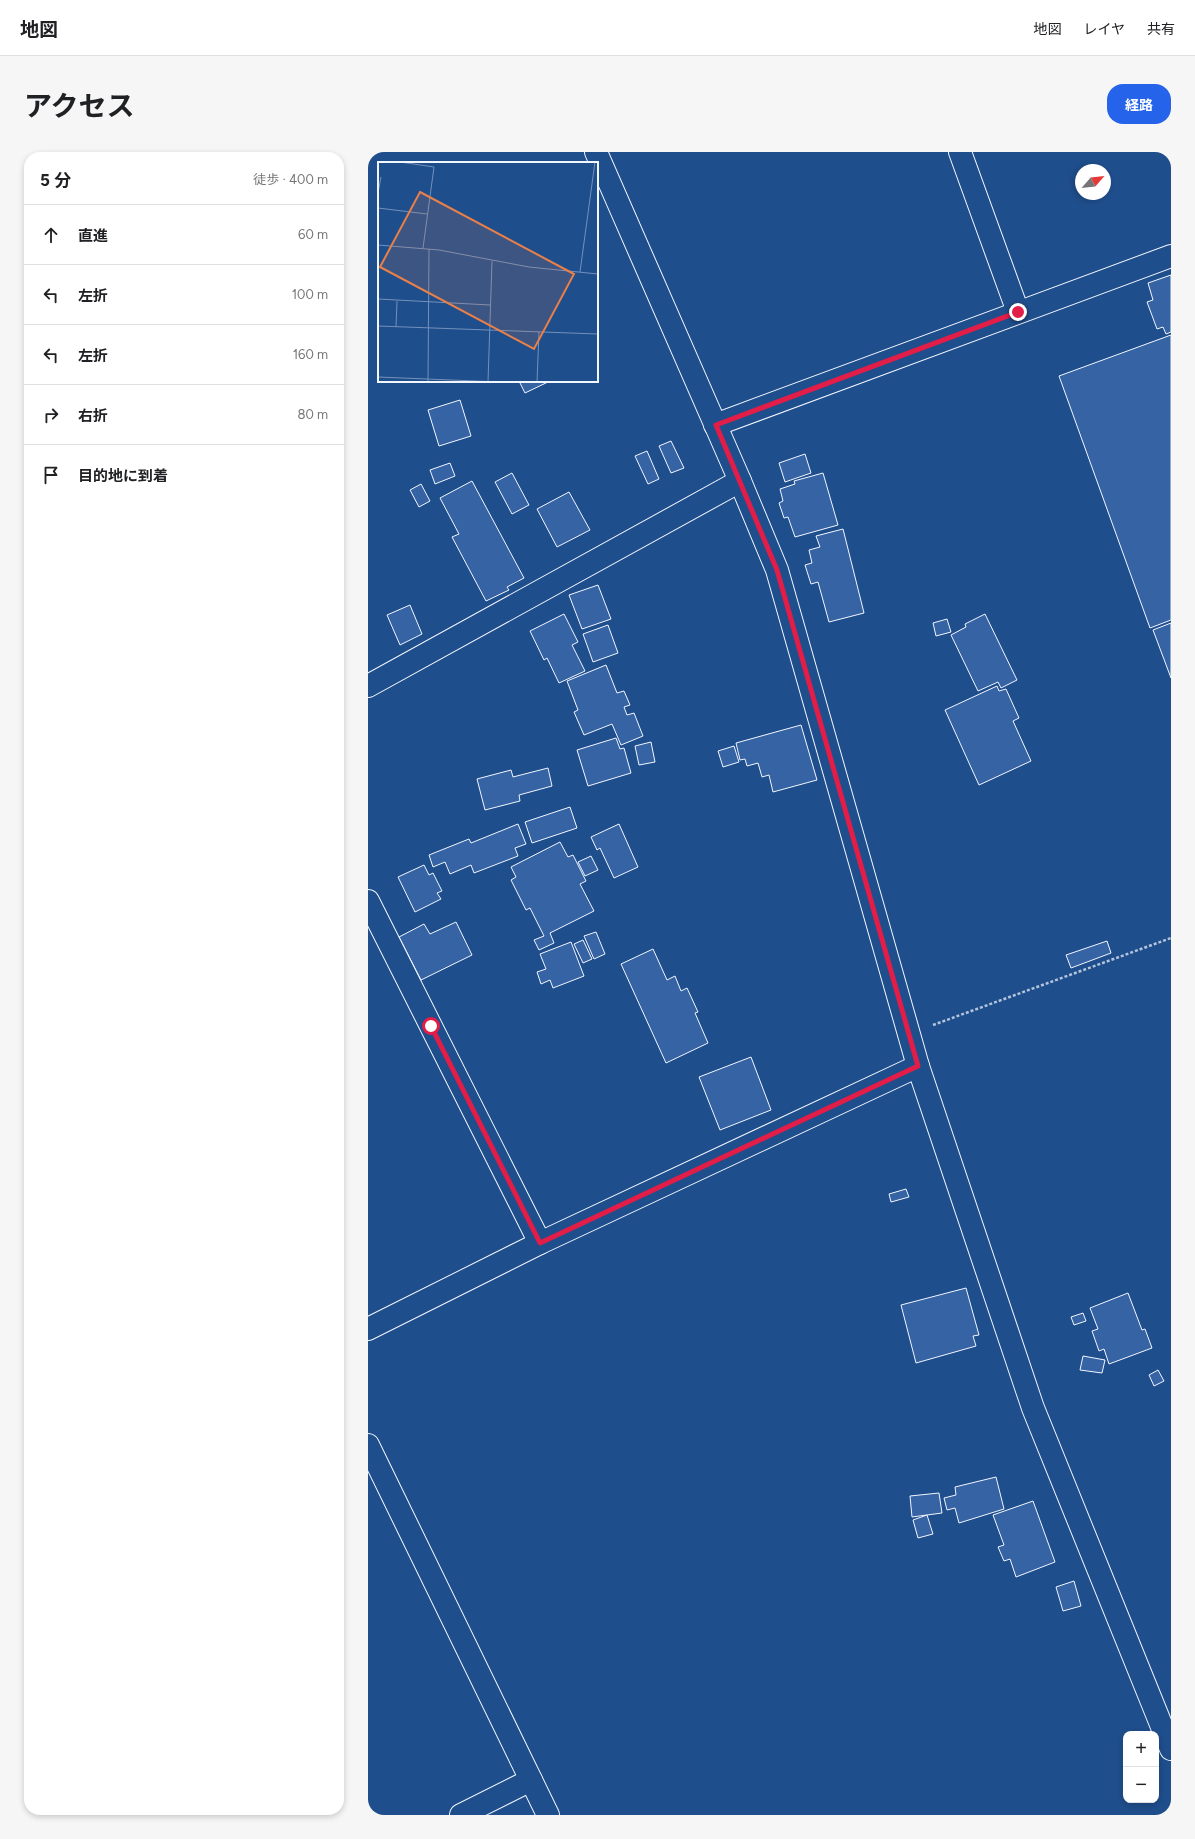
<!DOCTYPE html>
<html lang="ja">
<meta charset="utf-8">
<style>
body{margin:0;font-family:Figtree,"Noto Sans JP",sans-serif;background:#f6f6f6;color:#202124}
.controls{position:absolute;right:12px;bottom:12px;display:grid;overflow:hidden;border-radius:8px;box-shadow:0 2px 6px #0003}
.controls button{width:36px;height:36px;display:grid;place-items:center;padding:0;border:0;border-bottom:1px solid #e0e0e0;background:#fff;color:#202124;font:20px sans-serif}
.compass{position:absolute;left:707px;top:12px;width:36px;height:36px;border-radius:50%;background:#fff;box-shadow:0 2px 6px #0003;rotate:62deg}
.stop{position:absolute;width:12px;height:12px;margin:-9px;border:3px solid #e11d48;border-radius:50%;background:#fff}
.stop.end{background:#e11d48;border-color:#fff;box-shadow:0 1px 4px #0008}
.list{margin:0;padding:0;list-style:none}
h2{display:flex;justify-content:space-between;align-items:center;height:52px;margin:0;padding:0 16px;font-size:17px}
h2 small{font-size:13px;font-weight:400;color:#757577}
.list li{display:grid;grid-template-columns:26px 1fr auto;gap:12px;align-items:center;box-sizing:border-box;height:60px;padding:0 16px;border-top:1px solid #e0e0e0}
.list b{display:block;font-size:15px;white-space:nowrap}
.list em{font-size:13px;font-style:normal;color:#757577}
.icon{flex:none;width:22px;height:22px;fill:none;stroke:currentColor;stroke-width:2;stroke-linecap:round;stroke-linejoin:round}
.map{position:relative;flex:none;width:803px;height:1663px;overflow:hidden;border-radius:16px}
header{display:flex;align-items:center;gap:24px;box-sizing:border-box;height:56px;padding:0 20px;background:#fff;border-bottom:1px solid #e0e0e0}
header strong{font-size:19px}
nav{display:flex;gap:22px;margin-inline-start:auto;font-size:14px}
.intro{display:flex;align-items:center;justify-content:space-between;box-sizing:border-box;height:96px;padding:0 24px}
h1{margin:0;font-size:28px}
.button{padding:10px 18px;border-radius:16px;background:#2563eb;color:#fff;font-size:14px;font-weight:700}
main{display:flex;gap:24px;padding:0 24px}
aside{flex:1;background:#fff;border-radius:16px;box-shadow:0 2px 6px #0003}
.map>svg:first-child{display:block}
.building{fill:#3563a3;stroke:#f2f6ff}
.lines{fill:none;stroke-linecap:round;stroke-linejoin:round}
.minor-casing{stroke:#f2f6ff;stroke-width:24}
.tertiary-casing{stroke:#f2f6ff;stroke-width:24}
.path{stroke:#b3c4dc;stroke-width:2.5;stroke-dasharray:3 2;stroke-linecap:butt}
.minor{stroke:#1f4e8c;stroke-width:22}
.tertiary{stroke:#1f4e8c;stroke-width:22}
.route{stroke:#e11d48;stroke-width:5}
.inset-road{fill:none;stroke:#7391ba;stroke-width:1}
.view{fill:#ea8049;fill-opacity:0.15;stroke:#ea8049;stroke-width:2}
.inset-edge{fill:none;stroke:#f2f6ff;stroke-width:2}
</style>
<header>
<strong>地図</strong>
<nav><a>地図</a><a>レイヤ</a><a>共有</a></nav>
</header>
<div class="intro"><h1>アクセス</h1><a class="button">経路</a></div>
<main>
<aside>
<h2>5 分<small>徒歩 · 400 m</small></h2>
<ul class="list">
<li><svg class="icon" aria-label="ahead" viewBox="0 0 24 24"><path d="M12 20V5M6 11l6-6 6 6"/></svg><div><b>直進</b></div><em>60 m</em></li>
<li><svg class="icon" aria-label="left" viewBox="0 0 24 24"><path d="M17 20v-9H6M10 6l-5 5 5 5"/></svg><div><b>左折</b></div><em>100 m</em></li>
<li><svg class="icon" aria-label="left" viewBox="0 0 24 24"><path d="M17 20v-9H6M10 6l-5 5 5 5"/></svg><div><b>左折</b></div><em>160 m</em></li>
<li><svg class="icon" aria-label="right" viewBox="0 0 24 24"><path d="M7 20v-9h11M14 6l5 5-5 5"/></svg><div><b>右折</b></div><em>80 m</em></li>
<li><svg class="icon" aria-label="arrive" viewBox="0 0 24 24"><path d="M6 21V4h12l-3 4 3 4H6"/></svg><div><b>目的地に到着</b></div></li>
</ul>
</aside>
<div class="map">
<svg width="803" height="1663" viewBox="0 0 803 1663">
<rect width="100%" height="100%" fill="#1f4e8c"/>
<g class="building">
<polygon points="803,123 803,180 798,182 795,175 789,177 779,150 785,148 780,131"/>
<polygon points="803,183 803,468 782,476 691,224"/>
<polygon points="151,229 182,229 157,241"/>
<polygon points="92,248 103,284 71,294 60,258"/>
<polygon points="303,289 316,316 303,321 291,294"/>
<polygon points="279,299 291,327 280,332 267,304"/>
<polygon points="437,302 443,321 417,330 411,311"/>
<polygon points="82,311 87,324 67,332 62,318"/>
<polygon points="144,321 161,353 144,362 127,330"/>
<polygon points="455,321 470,373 427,385 420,365 416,366 411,351 415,349 412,337 427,332 426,329"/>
<polygon points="104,329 156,426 139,435 141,438 118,449 84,385 91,382 72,346"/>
<polygon points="53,332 62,349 51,355 42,338"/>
<polygon points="201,340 222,378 189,395 169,357"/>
<polygon points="475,377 496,461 461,470 450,430 443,432 437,413 444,411 441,398 452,395 448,384"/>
<polygon points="230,433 243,467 214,477 201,443"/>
<polygon points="42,453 54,482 32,493 19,463"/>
<polygon points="196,462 210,490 204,493 217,519 191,531 179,506 176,508 162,479"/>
<polygon points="617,462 649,528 633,536 630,530 610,539 583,483 598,475 597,472"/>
<polygon points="579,467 583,480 568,484 565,471"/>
<polygon points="803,471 803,526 785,478"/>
<polygon points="240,473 250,501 225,510 215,482"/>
<polygon points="238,513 249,541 256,539 262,553 256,555 259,563 266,561 275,584 253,593 244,572 216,583 206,560 210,558 199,529"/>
<polygon points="629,534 631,539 638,537 651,566 645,569 663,609 611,633 577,558"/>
<polygon points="433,573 449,628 405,640 401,623 394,625 390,611 379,614 377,607 372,608 368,591"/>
<polygon points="248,586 252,597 256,596 263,621 220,634 209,598"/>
<polygon points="283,590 287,610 271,613 267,594"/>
<polygon points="366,594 371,610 355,615 350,599"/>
<polygon points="180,616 184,634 151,643 152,649 117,658 109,627 143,618 145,625"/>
<polygon points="202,655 209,676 164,691 157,670"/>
<polygon points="150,672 158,692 147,696 150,704 106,721 103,713 82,722 77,710 65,715 61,703 101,687 103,691"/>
<polygon points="251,672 270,715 246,726 232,696 229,698 223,685"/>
<polygon points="192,690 200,705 205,703 218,729 212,732 226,759 182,781 186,791 171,798 166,788 176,784 162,756 158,758 143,728 148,725 143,715"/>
<polygon points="223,704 230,718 217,724 210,710"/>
<polygon points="56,713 61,723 65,721 74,739 69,741 73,747 47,760 30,725"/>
<polygon points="88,770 104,803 53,828 31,785 56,772 62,782"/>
<polygon points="228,780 237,802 226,807 216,784"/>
<polygon points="215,788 224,807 215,811 206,792"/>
<polygon points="739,789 743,801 703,816 698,803"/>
<polygon points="203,790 216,824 185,836 182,828 173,832 169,820 178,817 172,802"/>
<polygon points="285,797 299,828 307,824 313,839 319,836 330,860 327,861 340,891 298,911 253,812"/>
<polygon points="383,905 403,958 352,978 331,925"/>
<polygon points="538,1037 541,1045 523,1050 521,1042"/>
<polygon points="598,1136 611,1183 605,1184 608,1194 548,1211 533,1153"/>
<polygon points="760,1141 774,1178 777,1177 784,1196 741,1212 736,1197 731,1199 724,1179 730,1177 722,1156"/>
<polygon points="715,1161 718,1169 706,1173 703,1165"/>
<polygon points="715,1204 737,1208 734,1221 712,1218"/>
<polygon points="790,1218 796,1229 786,1234 781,1223"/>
<polygon points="628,1325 636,1357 591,1371 587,1356 579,1358 576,1346 588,1343 587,1335"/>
<polygon points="571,1341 574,1361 544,1365 542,1344"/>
<polygon points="665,1349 687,1410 648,1425 642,1407 636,1409 630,1395 636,1393 625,1363"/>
<polygon points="559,1363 565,1382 550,1386 545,1368"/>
<polygon points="706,1429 713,1454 695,1459 688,1435"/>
</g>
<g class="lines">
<g class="minor-casing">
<g id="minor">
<polyline points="592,0 650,160"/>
<polyline points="347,273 803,104"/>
<polyline points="0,534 372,329"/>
<polyline points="0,749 172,1091"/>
<polyline points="0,1177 172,1091 550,914"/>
<polyline points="0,1293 180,1663"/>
<polyline points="93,1663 163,1628"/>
</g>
</g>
<g class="tertiary-casing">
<polyline id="tertiary" points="228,0 372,329 409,418 550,914 665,1256 803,1597"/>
</g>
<polyline class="path" points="565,873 803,786"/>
<use href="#minor" class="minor"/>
<use href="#tertiary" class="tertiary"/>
</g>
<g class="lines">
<polyline class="route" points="63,874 172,1091 550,914 409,418 348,273 650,160"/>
</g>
<g transform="translate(10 10)">
<rect width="220" height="220" fill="#1f4e8c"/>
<path class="inset-road" d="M 22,0 L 56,5 L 45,86M 0,31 L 3,15M 0,46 L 49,52M 0,83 L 61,88 L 151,105 L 220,112M 202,110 L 217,0M 0,137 L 112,143M 0,164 L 220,172M 18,165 L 19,139M 0,215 L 122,220M 50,220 L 51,87M 110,220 L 114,99M 159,220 L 161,170"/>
<path class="view" d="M 42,30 L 196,112 L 156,187 L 2,105 Z"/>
<rect width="220" height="220" class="inset-edge"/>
</g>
</svg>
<div class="controls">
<button>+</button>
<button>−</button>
</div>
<svg class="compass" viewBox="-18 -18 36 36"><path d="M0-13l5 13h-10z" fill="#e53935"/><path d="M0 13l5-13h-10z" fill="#757577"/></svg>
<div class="stop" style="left:63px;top:874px"></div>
<div class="stop end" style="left:650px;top:160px"></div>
</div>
</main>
